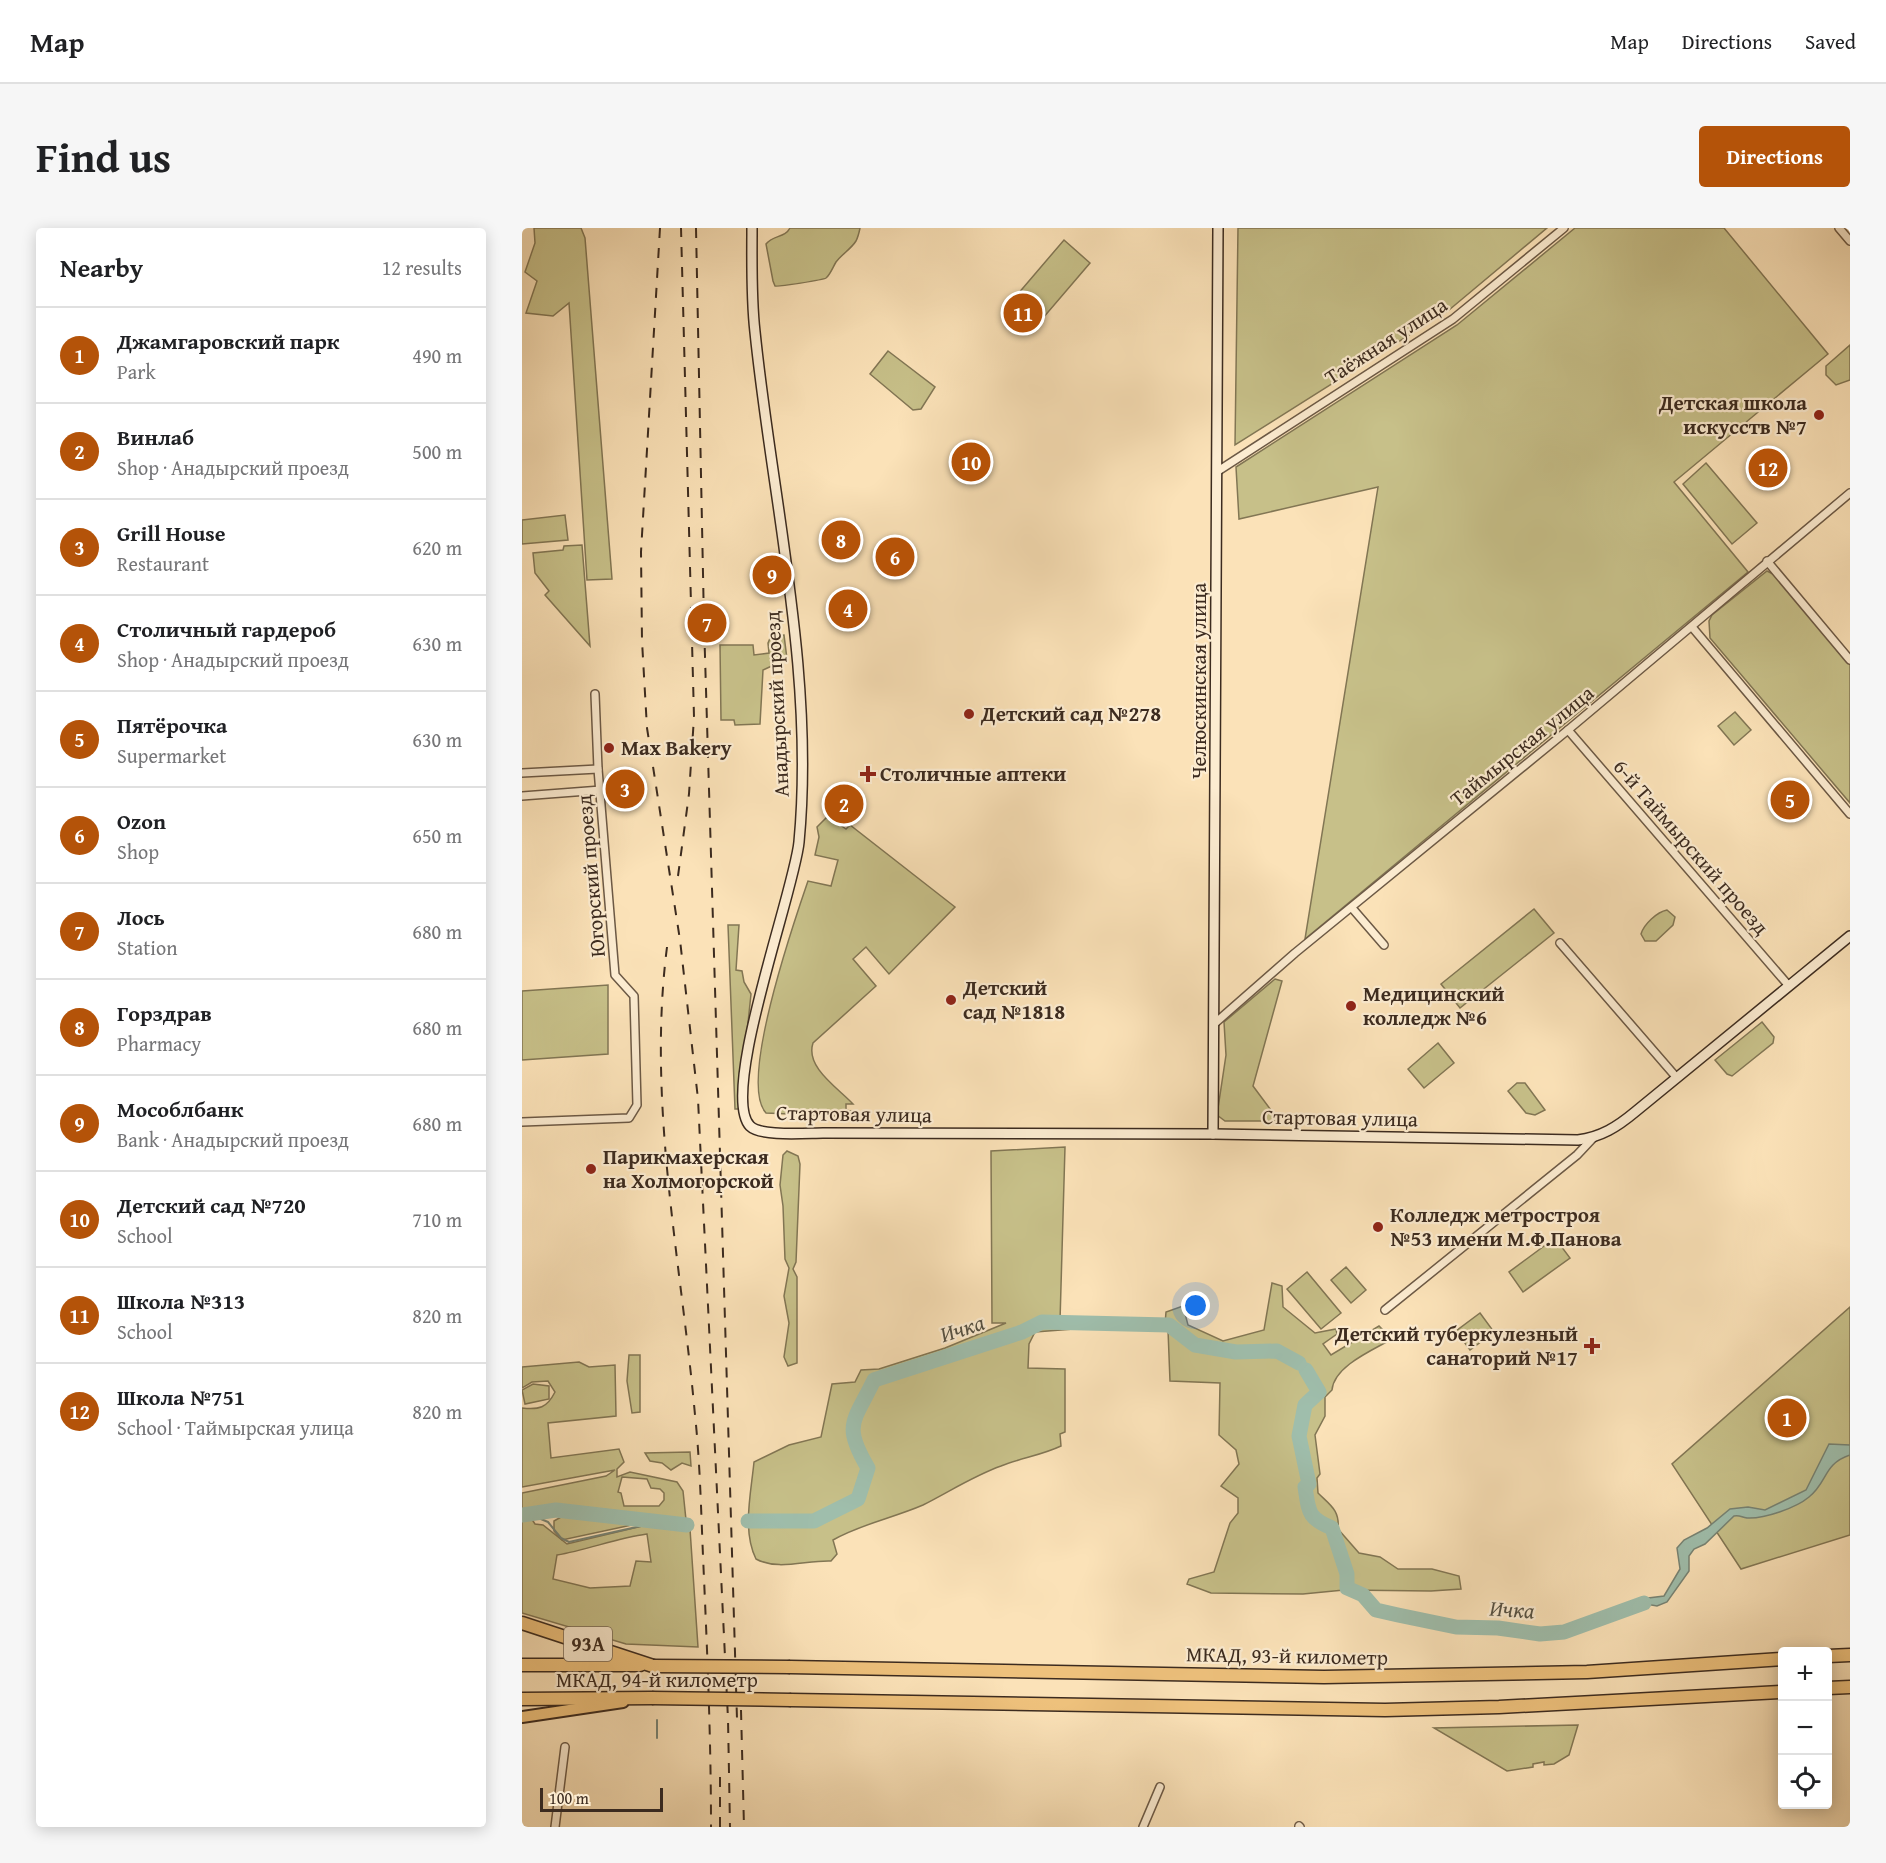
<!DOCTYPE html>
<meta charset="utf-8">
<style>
body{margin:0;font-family:"Gentium Book Plus",serif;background:#f6f6f6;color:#202124}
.controls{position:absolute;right:18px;bottom:18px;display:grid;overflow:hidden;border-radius:6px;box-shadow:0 3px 15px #0003}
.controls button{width:54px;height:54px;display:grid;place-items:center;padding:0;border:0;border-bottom:2px solid #e0e0e0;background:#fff;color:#202124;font:30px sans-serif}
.scale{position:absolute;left:18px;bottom:15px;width:123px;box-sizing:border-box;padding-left:6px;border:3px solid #3c2b1f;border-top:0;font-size:16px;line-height:21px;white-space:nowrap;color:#3c2b1f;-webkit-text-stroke:4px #fcecd1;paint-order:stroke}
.you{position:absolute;left:674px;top:1078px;width:21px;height:21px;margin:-15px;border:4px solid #fff;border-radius:50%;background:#1a73e8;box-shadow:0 0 0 9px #1a73e833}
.badge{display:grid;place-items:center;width:39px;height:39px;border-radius:50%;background:#b45309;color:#fff;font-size:20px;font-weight:700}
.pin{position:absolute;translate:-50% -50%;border:3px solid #fff;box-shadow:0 2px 6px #0006}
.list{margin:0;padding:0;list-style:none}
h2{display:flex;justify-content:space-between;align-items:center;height:78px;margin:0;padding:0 24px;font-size:26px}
h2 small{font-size:20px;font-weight:400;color:#757577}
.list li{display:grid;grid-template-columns:39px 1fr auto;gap:18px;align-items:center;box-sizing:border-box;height:96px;padding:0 24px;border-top:2px solid #e0e0e0}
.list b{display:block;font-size:22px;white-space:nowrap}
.list p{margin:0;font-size:20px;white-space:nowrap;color:#757577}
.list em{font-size:20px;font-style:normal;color:#757577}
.icon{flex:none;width:33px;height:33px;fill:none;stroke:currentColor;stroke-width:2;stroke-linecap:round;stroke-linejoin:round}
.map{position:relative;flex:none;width:1328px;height:1599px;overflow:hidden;border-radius:6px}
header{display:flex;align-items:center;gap:36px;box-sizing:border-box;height:84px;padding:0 30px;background:#fff;border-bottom:2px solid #e0e0e0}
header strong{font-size:28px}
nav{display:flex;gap:33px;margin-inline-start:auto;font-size:21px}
.intro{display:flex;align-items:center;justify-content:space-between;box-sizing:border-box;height:144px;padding:0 36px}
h1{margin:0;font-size:42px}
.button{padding:15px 27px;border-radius:6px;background:#b45309;color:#fff;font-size:21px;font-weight:700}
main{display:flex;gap:36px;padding:0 36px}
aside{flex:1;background:#fff;border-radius:6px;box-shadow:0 3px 15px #0003}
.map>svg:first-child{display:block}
.green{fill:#c7c089;stroke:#827654;stroke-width:1.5;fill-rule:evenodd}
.water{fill:#9fbeac;stroke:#778374;stroke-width:1.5}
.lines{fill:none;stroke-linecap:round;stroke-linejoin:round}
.stream{stroke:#778374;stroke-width:2}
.river{stroke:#9fbeac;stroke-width:15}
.street-casing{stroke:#6c5945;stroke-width:10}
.secondary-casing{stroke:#3c2b1f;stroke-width:12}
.primary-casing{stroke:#3c2b1f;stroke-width:14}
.highway-casing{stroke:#3c2b1f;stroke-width:15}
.street{stroke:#fcecd1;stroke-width:7}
.secondary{stroke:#fcecd1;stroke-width:9}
.primary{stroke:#eec17c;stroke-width:10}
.highway{stroke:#eec17c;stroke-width:12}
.rail{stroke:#3c2b1f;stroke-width:2;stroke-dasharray:10 10;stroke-linecap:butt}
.highway-bridge-casing{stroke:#3c2b1f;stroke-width:15;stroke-linecap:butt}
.highway-bridge{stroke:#eec17c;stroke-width:12}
.poi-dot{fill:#8f2418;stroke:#fcecd1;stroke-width:2}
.labels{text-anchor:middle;stroke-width:4.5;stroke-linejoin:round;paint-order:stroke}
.shield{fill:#fcecd1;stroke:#766554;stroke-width:1.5}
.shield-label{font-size:20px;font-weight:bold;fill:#3c2b1f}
.street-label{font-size:21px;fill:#3c2b1f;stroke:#fcecd1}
.poi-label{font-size:21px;font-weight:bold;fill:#3c2b1f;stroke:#fcecd1;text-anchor:start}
.water-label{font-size:22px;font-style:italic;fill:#555042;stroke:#fcecd1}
</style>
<header>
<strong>Map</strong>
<nav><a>Map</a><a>Directions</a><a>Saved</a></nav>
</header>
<div class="intro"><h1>Find us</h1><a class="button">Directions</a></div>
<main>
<aside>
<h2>Nearby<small>12 results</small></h2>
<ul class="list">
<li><span class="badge">1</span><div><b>Джамгаровский парк</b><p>Park</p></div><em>490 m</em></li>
<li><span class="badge">2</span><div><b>Винлаб</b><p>Shop · Анадырский проезд</p></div><em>500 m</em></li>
<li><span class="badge">3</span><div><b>Grill House</b><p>Restaurant</p></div><em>620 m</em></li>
<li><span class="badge">4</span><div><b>Столичный гардероб</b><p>Shop · Анадырский проезд</p></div><em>630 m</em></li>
<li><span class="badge">5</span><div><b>Пятёрочка</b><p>Supermarket</p></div><em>630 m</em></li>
<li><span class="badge">6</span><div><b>Ozon</b><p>Shop</p></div><em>650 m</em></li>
<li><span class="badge">7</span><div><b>Лось</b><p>Station</p></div><em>680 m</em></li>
<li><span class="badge">8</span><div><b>Горздрав</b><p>Pharmacy</p></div><em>680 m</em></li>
<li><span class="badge">9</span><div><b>Мособлбанк</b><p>Bank · Анадырский проезд</p></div><em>680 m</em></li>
<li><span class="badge">10</span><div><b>Детский сад №720</b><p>School</p></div><em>710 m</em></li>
<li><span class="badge">11</span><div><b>Школа №313</b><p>School</p></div><em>820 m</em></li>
<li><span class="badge">12</span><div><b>Школа №751</b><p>School · Таймырская улица</p></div><em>820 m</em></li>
</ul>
</aside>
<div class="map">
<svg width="1328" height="1599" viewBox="0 0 1328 1599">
<rect width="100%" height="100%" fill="#fbe2b8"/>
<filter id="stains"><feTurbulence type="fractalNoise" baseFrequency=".00333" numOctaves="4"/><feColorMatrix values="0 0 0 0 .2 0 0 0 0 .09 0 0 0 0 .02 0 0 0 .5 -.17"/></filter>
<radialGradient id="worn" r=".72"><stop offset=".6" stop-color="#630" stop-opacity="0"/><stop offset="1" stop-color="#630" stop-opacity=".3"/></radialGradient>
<g class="green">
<polygon points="12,0 59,0 63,10 90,351 65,352 47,75 31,88 4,85 15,53 3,44 13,15"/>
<path d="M 268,0 L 338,0 C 337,5 336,9 334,13 C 329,21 320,26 314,34 C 311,39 308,47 304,50 C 301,52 256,59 253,58 L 251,53 L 244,16 C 251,7 263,10 268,0 Z"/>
<polygon points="716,0 1025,0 927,82 713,217"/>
<polygon points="1053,0 1202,0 1306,126 1152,254 1226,344 783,711 856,259 717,291 714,239 935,97"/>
<polygon points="542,12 568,35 521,90 495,67"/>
<polygon points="1328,117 1328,152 1314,157 1304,147 1304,138"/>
<polygon points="366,123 413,159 399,181 391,182 348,146"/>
<polygon points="1184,235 1235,295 1210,316 1161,256"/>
<polygon points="43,287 46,312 0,316 0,292"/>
<polygon points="60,317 68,418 23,367 27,363 13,345 11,325 41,322 42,318"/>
<polygon points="1245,343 1253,347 1328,436 1328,575 1188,410 1187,393 1190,387"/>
<polygon points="262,407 265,431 241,442 238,496 213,497 212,492 199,492 198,417 231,417 232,427 247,425 246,415 249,408"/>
<polygon points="1213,484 1229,502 1212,517 1196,498"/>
<path d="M 306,588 L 324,601 L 328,597 L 433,679 L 367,746 L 344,719 L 331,731 L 354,758 L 291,815 C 283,839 316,860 331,876 L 324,876 L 324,882 L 338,885 L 337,889 L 244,885 C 216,855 273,691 286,653 L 309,658 L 316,632 L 293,627 L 297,609 L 295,599 Z"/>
<polygon points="1012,681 1032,705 938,780 919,756"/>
<path d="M 1145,682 L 1153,689 L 1151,697 L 1134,713 L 1123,713 L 1119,706 C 1122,696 1135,684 1145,682 Z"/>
<polygon points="206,697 217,697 214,742 220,743 222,754 229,766 217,881 213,881"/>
<polygon points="753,751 760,753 731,858 757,893 703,893 695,887 704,827 702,794"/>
<polygon points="86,757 86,826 0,832 0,763"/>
<polygon points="1240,794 1252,809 1251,815 1210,848 1205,846 1193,832"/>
<polygon points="916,815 932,835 902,860 886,841"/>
<polygon points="995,855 1003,855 1023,882 1013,887 1004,885 986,863"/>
<path d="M 543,919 L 538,1093 L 643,1096 L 644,1084 L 661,1078 L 666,1097 L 701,1113 L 742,1102 L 750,1055 L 760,1058 L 761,1079 L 793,1105 L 814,1101 L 815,1106 L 801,1116 L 809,1127 L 857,1098 L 870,1111 C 851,1122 812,1138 810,1162 L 803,1169 L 803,1188 L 793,1207 L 798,1246 L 795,1250 L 796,1265 C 808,1277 818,1282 816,1301 L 837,1325 L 858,1329 L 876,1341 L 910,1341 L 937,1348 L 939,1361 L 909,1363 L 822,1362 L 781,1366 L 689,1365 L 665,1356 L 667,1351 L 692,1344 L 708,1295 L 716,1285 L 716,1270 L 699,1258 L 717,1236 L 714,1222 L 697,1207 L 698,1155 L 648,1153 L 646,1102 L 565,1100 L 513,1104 L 507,1116 L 506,1140 L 543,1141 L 543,1204 L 538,1206 L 539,1218 C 520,1227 499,1230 479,1238 C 451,1248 427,1264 401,1277 C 371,1290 339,1296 311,1312 L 315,1326 L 309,1333 C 284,1332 256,1343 234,1331 C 220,1303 229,1265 232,1234 L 267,1217 L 299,1209 L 310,1156 L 333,1154 L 339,1142 L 357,1141 L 423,1120 L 484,1095 L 470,1095 L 469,923 Z"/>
<polygon points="265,923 276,928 278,936 274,1034 271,1041 275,1049 275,1135 266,1138 262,1129 267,1095 262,1068 267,1040 263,1031 261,978 258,957 261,927"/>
<polygon points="1033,1010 1048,1030 1001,1064 987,1044"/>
<polygon points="824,1039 844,1062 829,1075 809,1052"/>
<polygon points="785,1044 819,1085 799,1101 765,1061"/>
<polygon points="1328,1079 1328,1307 1219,1341 1150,1236"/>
<polygon points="958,1085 972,1104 948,1122 934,1103"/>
<polygon points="107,1127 118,1127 118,1184 110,1185 105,1153"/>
<path d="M 57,1134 L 67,1139 L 93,1137 L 94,1188 L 26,1195 L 29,1230 L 97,1221 L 102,1234 L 95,1241 L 95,1249 L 108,1244 L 155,1254 L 161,1263 L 164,1292 L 98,1286 L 96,1283 L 34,1276 L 13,1279 L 7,1287 L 13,1296 L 21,1297 L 45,1316 L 137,1294 L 165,1297 L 168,1301 L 176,1419 L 104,1416 L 0,1385 L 0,1265 L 84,1248 L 93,1242 L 0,1259 L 0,1180 C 17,1182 25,1180 33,1164 L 26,1153 L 10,1154 L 0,1160 L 0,1139 ZM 100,1249 L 125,1251 L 129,1260 L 138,1261 L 142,1265 L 142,1272 L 137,1278 L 102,1278 L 99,1265 L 96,1264 ZM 125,1306 L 129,1334 L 114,1333 L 108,1358 L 68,1360 L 31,1351 L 35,1327 C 66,1322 94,1310 125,1306 Z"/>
<polygon points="11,1156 27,1158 27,1171 3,1176 0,1162"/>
<polygon points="168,1224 169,1238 160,1235 149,1242 140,1235 128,1233 123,1225"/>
<polygon points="54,1288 119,1293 119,1295 40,1312 32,1303 32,1293 39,1289"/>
<polygon points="1056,1497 1047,1527 1032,1536 1022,1537 1022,1534 1011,1536 1011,1539 985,1543 912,1500"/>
</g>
<path class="water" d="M 1307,1216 L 1328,1217 L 1328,1227 C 1301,1236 1306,1254 1287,1269 C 1274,1280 1242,1291 1225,1290 C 1219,1289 1218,1287 1212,1288 L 1183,1316 L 1172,1321 L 1167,1328 L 1167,1343 L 1145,1374 L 1135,1378 L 1124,1376 L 1104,1383 L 1103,1380 L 1126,1370 L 1142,1368 L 1158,1341 L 1155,1320 L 1162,1312 L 1185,1300 L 1208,1281 L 1226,1279 L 1243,1282 L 1284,1262 Z"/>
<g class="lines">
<g class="stream">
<polyline points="7,1286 26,1294 39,1310 47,1314 137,1294"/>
<polyline points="135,1510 135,1492"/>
</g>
<g class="river">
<path d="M 784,1142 L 797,1164 L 783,1177 L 777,1208 L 787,1256 L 783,1259 C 787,1283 785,1290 810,1300 L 825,1346 L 825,1360 L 841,1367 L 854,1382 L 876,1387 L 934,1399 L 976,1400 L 1018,1406 L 1042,1404 L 1122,1375"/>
<polyline points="0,1287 34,1282 165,1297"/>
<path d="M 226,1293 L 292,1293 L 336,1271 L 346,1240 C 320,1196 332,1194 352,1152 L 500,1104 L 520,1094 L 647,1097 L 673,1117 L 714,1124 L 755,1123 L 777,1135"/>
</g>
<g class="street-casing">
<g id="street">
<polyline points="1317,0 1328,13"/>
<polyline points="696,243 931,91 1042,0"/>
<polyline points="1245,333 1328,432"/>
<polyline points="1170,399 1328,586"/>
<polyline points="1046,502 1267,758"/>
<polyline points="0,545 76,541"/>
<polyline points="0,568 79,562"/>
<polyline points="830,680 862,717"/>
<polyline points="1038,715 1155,850"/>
<polyline points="692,796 773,725 1046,502 1328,265"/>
<polyline points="0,894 107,890 115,877 112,768 93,747 76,541 73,466"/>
<polyline points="863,1082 1055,927 1071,910"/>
<polyline points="777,1598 778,1599"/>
<polyline points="33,1599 43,1519"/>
<polyline points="621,1599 638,1559"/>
</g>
</g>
<g class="secondary-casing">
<g id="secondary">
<path d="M 230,0 C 230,34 229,69 233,104 C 250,271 293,445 277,614 C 273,661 197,866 228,898 C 239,909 285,905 301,905 L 691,906 L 1056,912 C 1079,909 1095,899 1113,884 L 1328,708"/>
<polyline points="691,906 696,0"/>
</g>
</g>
<g class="primary-casing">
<polyline id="primary" points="0,1489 101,1474"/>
</g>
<g class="highway-casing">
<g id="highway">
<polyline points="0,1395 131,1438"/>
<polyline points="1306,1428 1328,1427"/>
<polyline points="0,1437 118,1437"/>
<polyline points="268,1439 802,1449 1065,1444 1260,1431"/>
<polyline points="1306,1460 1328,1459"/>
<polyline points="0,1471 130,1470"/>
<polyline points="269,1472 863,1482 977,1479 1260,1464"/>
</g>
</g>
<use href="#street" class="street"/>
<use href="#secondary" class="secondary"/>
<use href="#primary" class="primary"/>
<use href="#highway" class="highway"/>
<g class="rail">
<polyline points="138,0 119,324 120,413 125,500 158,712 176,871 206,1491 208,1599"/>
<polyline points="174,0 182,395 215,1491"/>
<polyline points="156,648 167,566 172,489 159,0"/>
<path d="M 145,719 C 125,875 159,1032 173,1187 C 178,1234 179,1281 181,1328 C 185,1418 189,1508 189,1599"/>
<polyline points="219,1482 222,1599"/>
<polyline points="198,1599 198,1540"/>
</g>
<g class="highway-bridge-casing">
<g id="highway-bridge">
<polyline points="131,1438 268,1439"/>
<polyline points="130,1470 269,1472"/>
</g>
</g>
<use href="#highway-bridge" class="highway-bridge"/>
</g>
<g class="poi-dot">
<circle cx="1297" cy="187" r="6"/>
<circle cx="447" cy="486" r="6"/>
<circle cx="87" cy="520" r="6"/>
<path d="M343 537h6v6h6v6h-6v6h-6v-6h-6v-6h6z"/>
<circle cx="429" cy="772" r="6"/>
<circle cx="829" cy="778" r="6"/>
<circle cx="69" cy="941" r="6"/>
<circle cx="856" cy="999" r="6"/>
<path d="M1067 1109h6v6h6v6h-6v6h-6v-6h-6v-6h6z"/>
</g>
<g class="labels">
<rect class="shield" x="42" y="1399" width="48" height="34" rx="4.5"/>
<g class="shield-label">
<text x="66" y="1423">93A</text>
</g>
<g class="street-label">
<text transform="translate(864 113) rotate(-33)" y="7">Таёжная улица</text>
<text transform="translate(677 453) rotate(-90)" y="7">Челюскинская улица</text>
<text transform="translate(255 476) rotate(-93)" y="7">Анадырский проезд</text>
<text transform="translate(1000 518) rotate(-39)" y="7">Таймырская улица</text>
<text transform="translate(1169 619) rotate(49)" y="7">6-й Таймырский проезд</text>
<text transform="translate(69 648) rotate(-95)" y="7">Югорский проезд</text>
<text transform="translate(332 886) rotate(1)" y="7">Стартовая улица</text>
<text transform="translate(818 890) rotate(1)" y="7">Стартовая улица</text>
<text transform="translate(765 1428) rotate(1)" y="7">МКАД, 93-й километр</text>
<text x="135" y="1459">МКАД, 94-й километр</text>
</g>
<g class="poi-label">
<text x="1285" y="182" text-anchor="end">Детская школа<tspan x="1285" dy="24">искусств №7</tspan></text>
<text x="459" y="493">Детский сад №278</text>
<text x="99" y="527">Max Bakery</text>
<text x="358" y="553">Столичные аптеки</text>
<text x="441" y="767">Детский<tspan x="441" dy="24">сад №1818</tspan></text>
<text x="841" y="773">Медицинский<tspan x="841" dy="24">колледж №6</tspan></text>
<text x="81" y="936">Парикмахерская<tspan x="81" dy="24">на Холмогорской</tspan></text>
<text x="868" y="994">Колледж метростроя<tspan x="868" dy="24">№53 имени М.Ф.Панова</tspan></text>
<text x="1056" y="1113" text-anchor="end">Детский туберкулезный<tspan x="1056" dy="24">санаторий №17</tspan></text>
</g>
<g class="water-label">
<text transform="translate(440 1100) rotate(-18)" y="8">Ичка</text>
<text transform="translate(990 1381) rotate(4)" y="8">Ичка</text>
</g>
</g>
<rect width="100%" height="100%" filter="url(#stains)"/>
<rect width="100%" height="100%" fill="url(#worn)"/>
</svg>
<div class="controls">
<button>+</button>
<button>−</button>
<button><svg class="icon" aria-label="locate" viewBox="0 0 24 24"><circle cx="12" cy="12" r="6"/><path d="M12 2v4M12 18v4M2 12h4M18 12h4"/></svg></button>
</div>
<div class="scale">100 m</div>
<div class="you"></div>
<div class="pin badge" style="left:1265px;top:1190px">1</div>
<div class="pin badge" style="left:322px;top:576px">2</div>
<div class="pin badge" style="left:103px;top:561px">3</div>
<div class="pin badge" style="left:326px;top:381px">4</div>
<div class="pin badge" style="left:1268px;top:572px">5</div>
<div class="pin badge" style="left:373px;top:329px">6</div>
<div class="pin badge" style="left:185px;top:395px">7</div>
<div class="pin badge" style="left:319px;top:312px">8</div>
<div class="pin badge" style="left:250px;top:347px">9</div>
<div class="pin badge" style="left:449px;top:234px">10</div>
<div class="pin badge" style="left:501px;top:85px">11</div>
<div class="pin badge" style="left:1246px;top:240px">12</div>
</div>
</main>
